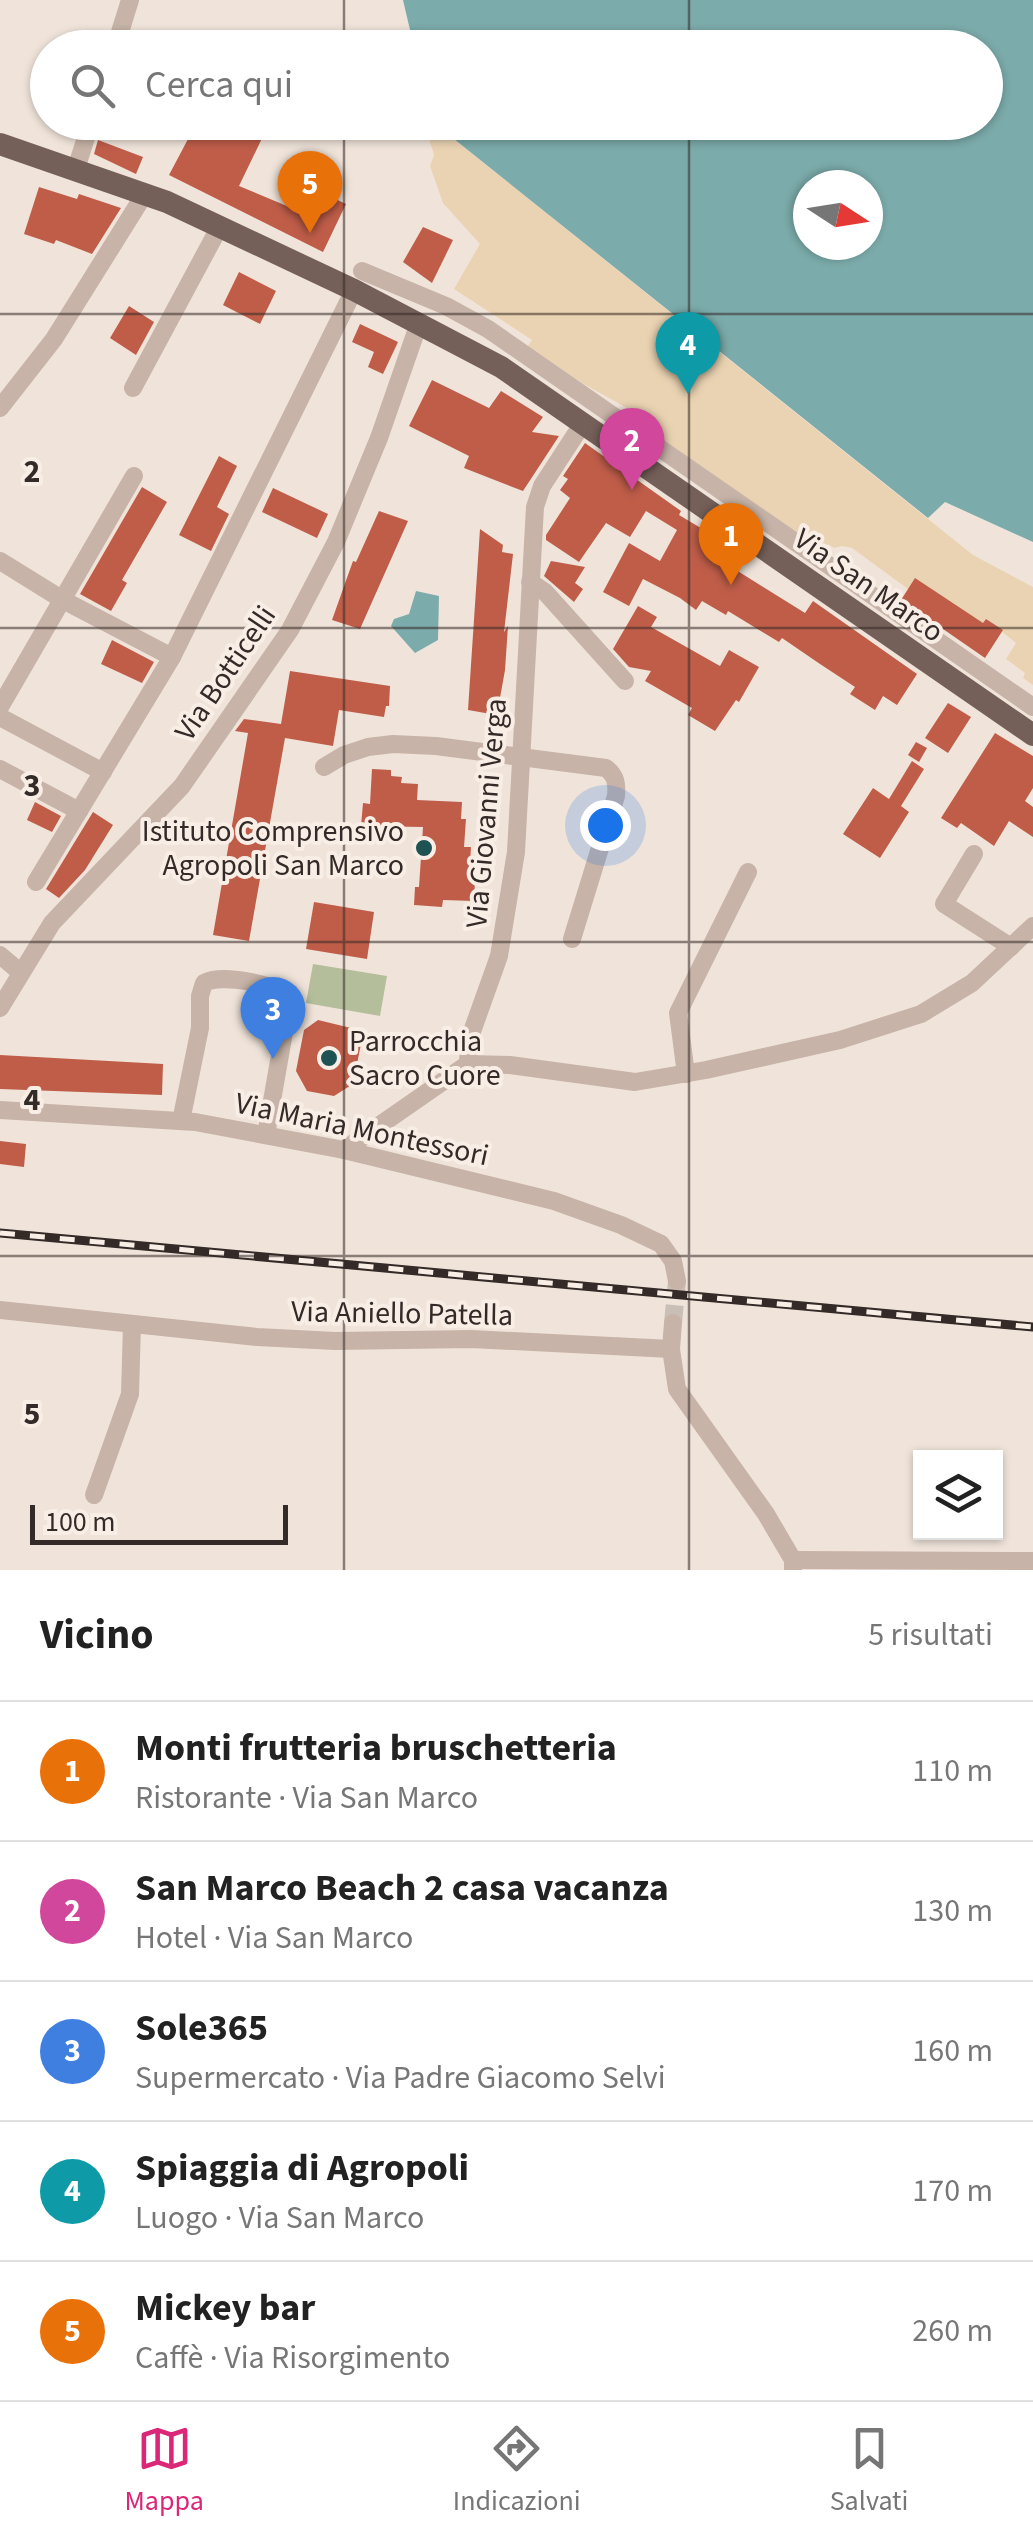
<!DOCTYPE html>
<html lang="it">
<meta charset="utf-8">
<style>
body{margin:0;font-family:"Source Sans 3",sans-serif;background:#f6f6f6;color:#222}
.controls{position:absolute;right:30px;bottom:30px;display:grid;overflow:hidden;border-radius:0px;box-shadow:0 2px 8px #0004}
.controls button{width:90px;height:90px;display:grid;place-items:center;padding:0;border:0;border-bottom:2px solid #e0e0e0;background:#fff;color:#222;font:50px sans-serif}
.compass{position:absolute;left:793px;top:170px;width:90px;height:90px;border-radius:50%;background:#fff;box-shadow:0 2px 8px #0004;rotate:102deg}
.scale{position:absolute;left:30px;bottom:25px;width:258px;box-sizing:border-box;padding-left:10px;border:5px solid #342a27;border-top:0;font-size:28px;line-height:35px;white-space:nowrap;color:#342a27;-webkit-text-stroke:8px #f8eee6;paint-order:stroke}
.you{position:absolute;left:605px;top:825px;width:35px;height:35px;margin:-25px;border:8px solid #fff;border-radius:50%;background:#1a73e8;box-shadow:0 0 0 15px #1a73e833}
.badge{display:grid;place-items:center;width:65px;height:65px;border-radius:50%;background:#db2777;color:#fff;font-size:32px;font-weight:700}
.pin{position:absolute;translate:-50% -82px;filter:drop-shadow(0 2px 5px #0008)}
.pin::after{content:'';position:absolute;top:52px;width:35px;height:30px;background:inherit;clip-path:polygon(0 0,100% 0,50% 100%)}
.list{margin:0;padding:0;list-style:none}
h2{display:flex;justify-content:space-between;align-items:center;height:130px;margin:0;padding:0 40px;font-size:42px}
h2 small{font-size:32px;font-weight:400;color:#767676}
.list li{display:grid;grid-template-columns:65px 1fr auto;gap:30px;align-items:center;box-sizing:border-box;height:140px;padding:0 40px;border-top:2px solid #e0e0e0}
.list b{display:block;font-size:38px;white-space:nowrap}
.list p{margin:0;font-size:32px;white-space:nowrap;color:#767676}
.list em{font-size:32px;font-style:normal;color:#767676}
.icon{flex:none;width:55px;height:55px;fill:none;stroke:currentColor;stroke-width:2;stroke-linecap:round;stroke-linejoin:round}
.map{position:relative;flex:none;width:1033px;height:1570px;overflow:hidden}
.search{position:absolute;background:#fff;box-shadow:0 2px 8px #0004;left:30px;right:30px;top:30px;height:110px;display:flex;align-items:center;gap:25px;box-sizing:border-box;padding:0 35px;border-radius:55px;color:#767676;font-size:38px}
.sheet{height:830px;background:#fff}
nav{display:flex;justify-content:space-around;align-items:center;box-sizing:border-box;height:140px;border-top:2px solid #e0e0e0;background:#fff;font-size:28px;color:#767676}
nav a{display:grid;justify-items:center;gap:5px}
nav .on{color:#db2777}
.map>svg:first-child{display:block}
.green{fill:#b5be9b}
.sand{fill:#ead3b2}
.water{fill:#7babaa;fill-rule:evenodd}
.building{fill:#bf5d49}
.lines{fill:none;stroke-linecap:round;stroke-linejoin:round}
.minor-tunnel{stroke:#cabfb6;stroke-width:18;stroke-dasharray:18 9;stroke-linecap:butt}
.minor{stroke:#c7b3a7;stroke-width:18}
.major{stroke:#756059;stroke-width:22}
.rail-casing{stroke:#342a27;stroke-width:9}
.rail{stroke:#f8eee6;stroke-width:5;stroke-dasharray:15;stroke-linecap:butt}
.grid{fill:none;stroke:#342a27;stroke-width:2.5;stroke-opacity:0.55}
.poi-dot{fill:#1f5353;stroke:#f8eee6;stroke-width:4}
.labels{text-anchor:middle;stroke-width:8;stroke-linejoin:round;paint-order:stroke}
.street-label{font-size:30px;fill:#342a27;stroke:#f8eee6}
.poi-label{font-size:30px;fill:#342a27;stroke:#f8eee6;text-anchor:end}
.grid-label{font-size:32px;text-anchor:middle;font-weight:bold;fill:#342a27;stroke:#f8eee6;stroke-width:8;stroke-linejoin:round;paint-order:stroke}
</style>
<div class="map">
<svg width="1033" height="1570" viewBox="0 0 1033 1570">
<rect width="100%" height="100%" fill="#f0e4da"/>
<polygon class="green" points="313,964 387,976 380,1016 306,1003"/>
<polygon class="sand" points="434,123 973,555 1033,587 1033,685 1023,678 1025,673 1006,659 1016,643 986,619 983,623 908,589 852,548 842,546 834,548 828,544 823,551 642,425 645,418 582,383 528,346 532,340 454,289 480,244 443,203 430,166 434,155 425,126"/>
<g class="water">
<path d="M 403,0 L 1033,0 L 1033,542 L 945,502 L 928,518 L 434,123 L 986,122 L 986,48 L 414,47 ZM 808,185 L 868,185 L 868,245 L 808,245 Z"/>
<polygon points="416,591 439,596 438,640 415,653 391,626 394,619 409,614"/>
</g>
<g class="building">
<polygon points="197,122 254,122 266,130 239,186 294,209 306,185 346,204 323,252 169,175"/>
<polygon points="98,140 143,157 136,174 94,154"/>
<polygon points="39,187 77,199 79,194 121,208 92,254 56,240 54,244 24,234"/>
<polygon points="423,227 453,240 432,283 403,262"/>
<polygon points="239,272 276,291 260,324 223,305"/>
<polygon points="129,306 154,322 136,355 110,338"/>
<polygon points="360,324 398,342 383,374 368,367 374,352 352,342"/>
<polygon points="432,380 489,408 501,391 543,417 532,432 559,436 523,491 464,468 469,456 409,426"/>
<polygon points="585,443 681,511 679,515 736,549 728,565 805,613 813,601 917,674 897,705 883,696 875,710 850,694 855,687 820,664 782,638 779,642 728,611 726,615 702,601 696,610 680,598 643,579 629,606 603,592 629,543 660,561 677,530 646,511 630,537 606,523 579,562 546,540 546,535 570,498 560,490 568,479 563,476"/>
<polygon points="219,456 237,466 217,507 229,514 211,551 179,535"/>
<polygon points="142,487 167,502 122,580 127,583 111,611 80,594"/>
<polygon points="273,488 328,514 317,538 262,512"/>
<polygon points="379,511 408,521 360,629 332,620 353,561 356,562"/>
<polygon points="480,529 503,545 502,552 513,554 504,632 508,626 505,670 500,698 494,697 491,714 468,710"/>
<polygon points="551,561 585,567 575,583 583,589 574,602 544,576"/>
<polygon points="915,578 983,623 986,619 1003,630 985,658 901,600"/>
<polygon points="638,606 657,617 651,627 720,666 729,650 759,667 739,702 736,700 715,731 688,715 692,708 645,681 651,671 629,667 613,649"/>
<polygon points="112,640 154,662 142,683 101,664"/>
<polygon points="290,671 390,686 389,706 386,706 384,717 339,710 333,746 285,738 249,941 213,935 248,733 235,731 244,719 281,724"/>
<polygon points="948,703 971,717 948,753 925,738"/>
<polygon points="995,733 1033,756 1033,788 1025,801 1033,807 1033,837 1009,821 994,846 961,823 957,828 941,818"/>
<polygon points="916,742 927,748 919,762 908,755"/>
<polygon points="912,761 924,769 901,806 909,812 880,858 843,834 873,788 889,799"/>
<polygon points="372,769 391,770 391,776 402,777 401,783 418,784 417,800 462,802 461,819 466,819 464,847 471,847 469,879 475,880 474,901 443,900 442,907 414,905 415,887 419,887 423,827 361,826 363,803 370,804"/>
<polygon points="35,802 61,816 52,832 27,820"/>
<polygon points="93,812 113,825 85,870 59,898 46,889"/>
<polygon points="314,902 374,912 367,959 306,949"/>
<polygon points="318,1020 351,1028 361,1044 353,1084 334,1096 307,1091 296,1071 304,1030"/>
<polygon points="0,1055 163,1064 162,1095 0,1089"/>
<polygon points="0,1141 26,1144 24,1167 0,1164"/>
</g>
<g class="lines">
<polyline class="minor-tunnel" points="673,1323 677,1281"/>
<g class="minor">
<polyline points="115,48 130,0"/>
<polyline points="75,172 91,122"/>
<polyline points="362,271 446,306 488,329 1033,707"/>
<polyline points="133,388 220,226"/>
<polyline points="0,408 54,339 144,195"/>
<polyline points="0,561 63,600 172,657"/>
<polyline points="530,582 545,592 625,681"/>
<polyline points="0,707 134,476"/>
<polyline points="0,717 103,772"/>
<path d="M 324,767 L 344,755 L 368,747 L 393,744 L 436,746 L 606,768 C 616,776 617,783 616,796 L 572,939"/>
<polyline points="0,769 79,811"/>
<polyline points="974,854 944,904 1011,947"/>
<polyline points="36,882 172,657 354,290"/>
<polyline points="0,955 20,972"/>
<polyline points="0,1008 52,923 182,786 290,630 336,542 379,438 419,323"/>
<polyline points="468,1064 510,1065 635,1082 706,1070 840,1040 921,1014 972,983 1033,926"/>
<polyline points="686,1074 678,1013 748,872"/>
<polyline points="0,1110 195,1122 344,1150 554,1201 621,1225 661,1244 673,1261 677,1281"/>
<path d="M 181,1121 L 200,1028 L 200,996 L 204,983 C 221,973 277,984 290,998 L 266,1135"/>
<polyline points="344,1150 468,1064 469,1040 499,956 516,852 535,507 542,486 583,423"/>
<polyline points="0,1310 257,1337 335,1341 471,1339 671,1349"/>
<polyline points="673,1323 671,1349 677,1389 766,1514 793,1560 793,1570"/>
<polyline points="94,1495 130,1394 132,1324"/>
<polyline points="793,1560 1033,1561"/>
</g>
<polyline class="major" points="0,144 167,202 354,290 501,367 1033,735"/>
<g class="rail-casing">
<polyline id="rail" points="0,1233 1033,1327"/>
</g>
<use href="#rail" class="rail"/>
</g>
<path class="grid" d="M 344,0 L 344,48M 689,0 L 689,48M 344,122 L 344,1570M 689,122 L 689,1570M 0,314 L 1033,314M 0,628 L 1033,628M 0,942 L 1033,942M 0,1256 L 1033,1256"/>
<g class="poi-dot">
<circle cx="424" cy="848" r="10"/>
<circle cx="329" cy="1058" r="10"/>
</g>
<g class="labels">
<g class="street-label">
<text transform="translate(869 585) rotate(35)" y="10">Via San Marco</text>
<text transform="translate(225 673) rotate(-56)" y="10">Via Botticelli</text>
<text transform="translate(486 813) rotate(-85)" y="10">Via Giovanni Verga</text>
<text transform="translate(362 1129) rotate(12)" y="10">Via Maria Montessori</text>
<text transform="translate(402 1313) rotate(1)" y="10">Via Aniello Patella</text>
</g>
<g class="poi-label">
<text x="404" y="841">Istituto Comprensivo<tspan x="404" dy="34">Agropoli San Marco</tspan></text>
<text x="349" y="1051" text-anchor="start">Parrocchia<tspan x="349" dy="34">Sacro Cuore</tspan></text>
</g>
</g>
<g class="grid-label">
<text x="32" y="482">2</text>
<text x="32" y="796">3</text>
<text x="32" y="1110">4</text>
<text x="32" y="1424">5</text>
</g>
</svg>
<div class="controls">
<button><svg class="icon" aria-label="layers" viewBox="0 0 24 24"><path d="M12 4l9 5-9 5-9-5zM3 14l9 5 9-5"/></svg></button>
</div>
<svg class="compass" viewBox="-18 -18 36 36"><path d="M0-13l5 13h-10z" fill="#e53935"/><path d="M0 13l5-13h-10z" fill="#767676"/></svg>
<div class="scale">100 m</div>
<div class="you"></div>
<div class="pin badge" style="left:731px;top:585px;background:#e8710a">1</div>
<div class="pin badge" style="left:632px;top:490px;background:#d1479c">2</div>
<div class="pin badge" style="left:273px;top:1059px;background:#3f7fe0">3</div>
<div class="pin badge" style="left:688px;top:394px;background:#0f9aa8">4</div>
<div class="pin badge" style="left:310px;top:233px;background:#e8710a">5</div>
<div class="search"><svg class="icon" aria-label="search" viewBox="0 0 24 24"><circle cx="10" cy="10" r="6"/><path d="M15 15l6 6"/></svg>Cerca qui</div>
</div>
<section class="sheet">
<h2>Vicino<small>5 risultati</small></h2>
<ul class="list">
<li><span class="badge" style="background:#e8710a">1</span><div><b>Monti frutteria bruschetteria</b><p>Ristorante · Via San Marco</p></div><em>110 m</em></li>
<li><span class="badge" style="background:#d1479c">2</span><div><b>San Marco Beach 2 casa vacanza</b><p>Hotel · Via San Marco</p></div><em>130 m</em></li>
<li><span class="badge" style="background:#3f7fe0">3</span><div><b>Sole365</b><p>Supermercato · Via Padre Giacomo Selvi</p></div><em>160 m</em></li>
<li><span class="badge" style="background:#0f9aa8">4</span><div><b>Spiaggia di Agropoli</b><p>Luogo · Via San Marco</p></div><em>170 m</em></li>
<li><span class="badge" style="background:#e8710a">5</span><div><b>Mickey bar</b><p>Caffè · Via Risorgimento</p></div><em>260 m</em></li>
</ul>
</section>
<nav>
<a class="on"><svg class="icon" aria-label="map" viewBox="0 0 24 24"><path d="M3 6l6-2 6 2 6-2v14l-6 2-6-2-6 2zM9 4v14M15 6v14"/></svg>Mappa</a>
<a><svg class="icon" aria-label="directions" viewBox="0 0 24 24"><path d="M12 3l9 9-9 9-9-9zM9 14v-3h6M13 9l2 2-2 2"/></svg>Indicazioni</a>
<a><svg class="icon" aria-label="saved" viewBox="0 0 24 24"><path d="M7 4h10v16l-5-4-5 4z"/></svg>Salvati</a>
</nav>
